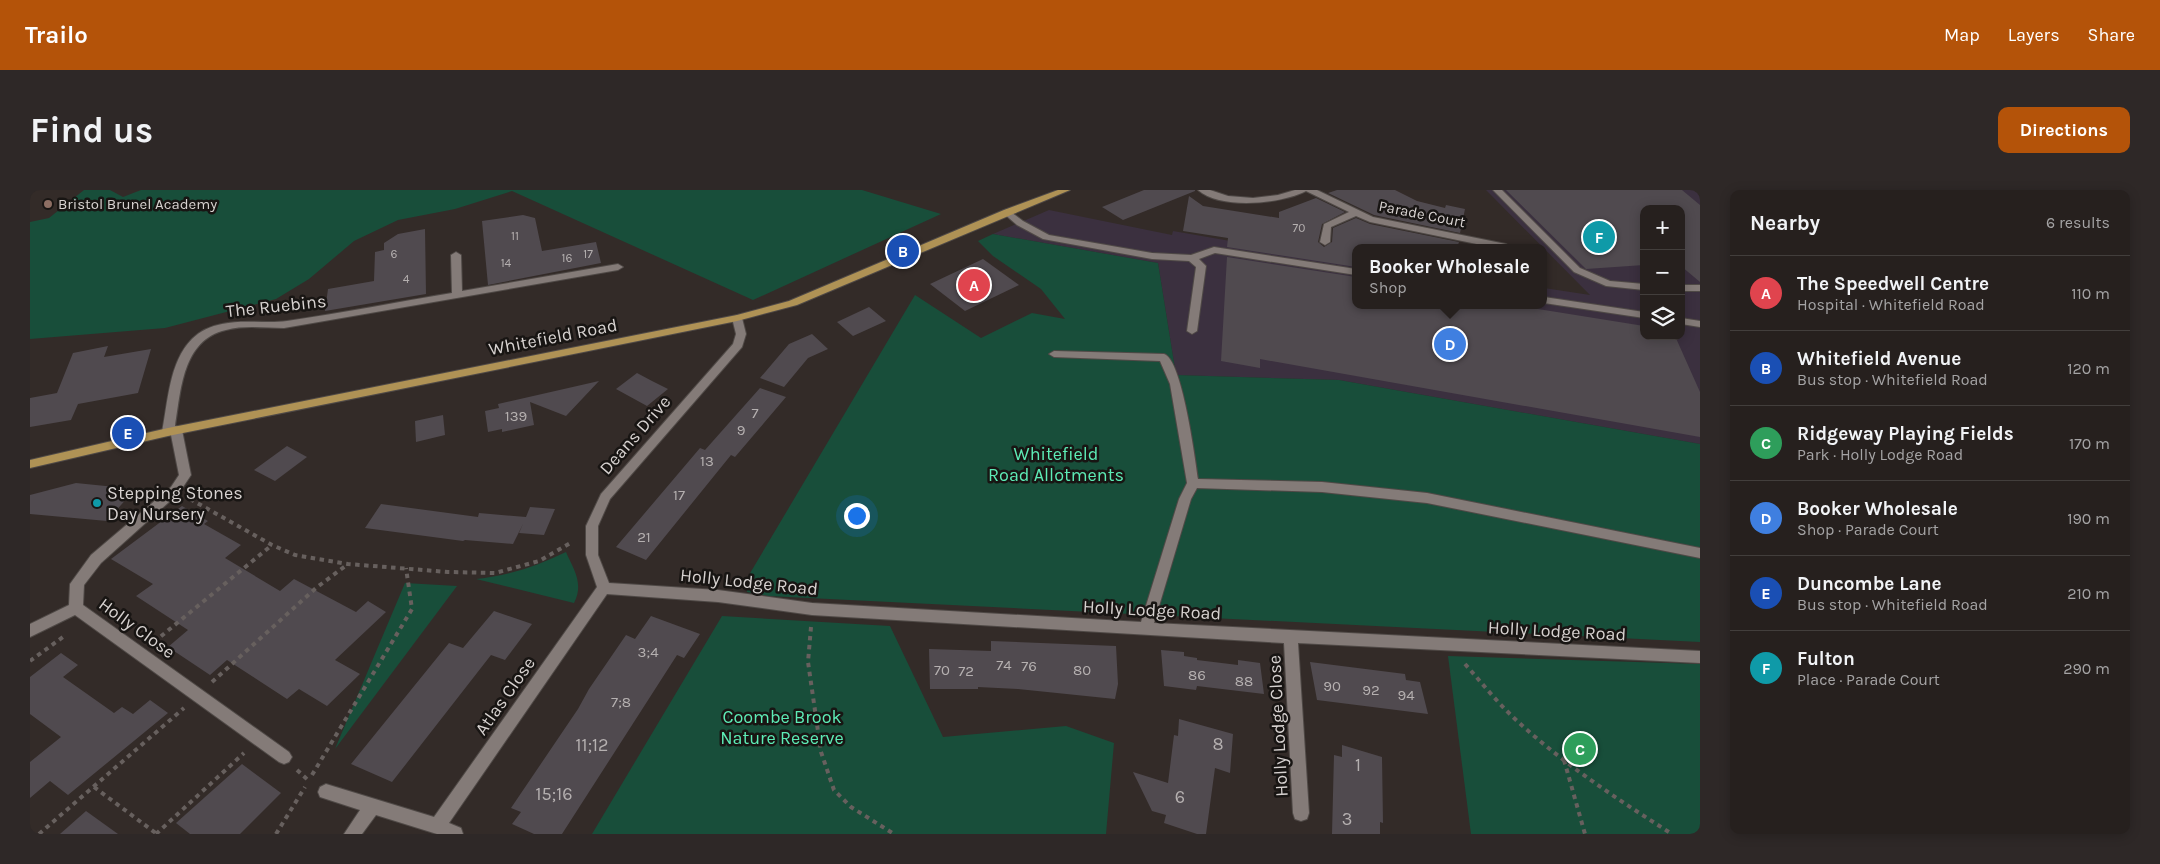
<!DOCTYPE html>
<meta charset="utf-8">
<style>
body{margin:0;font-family:Karla,sans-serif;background:#2e2827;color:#f1f3f6}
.controls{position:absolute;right:15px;top:15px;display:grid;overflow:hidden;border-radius:10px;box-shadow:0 2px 12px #0003}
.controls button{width:45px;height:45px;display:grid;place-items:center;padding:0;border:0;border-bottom:1px solid #423e3c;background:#26201e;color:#f1f3f6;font:25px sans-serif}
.you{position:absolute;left:826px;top:325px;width:18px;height:18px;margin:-12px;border:4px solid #fff;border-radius:50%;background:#1a73e8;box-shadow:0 0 0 8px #1a73e833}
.badge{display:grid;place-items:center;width:32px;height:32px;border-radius:50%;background:#b45309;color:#fff;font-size:16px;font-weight:700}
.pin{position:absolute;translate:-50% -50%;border:2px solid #fff;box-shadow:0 1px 5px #0006}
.popup{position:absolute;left:1322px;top:54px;width:195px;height:65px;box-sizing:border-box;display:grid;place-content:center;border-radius:10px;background:#26201e;filter:drop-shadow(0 1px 4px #0005);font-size:16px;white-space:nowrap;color:#a4a3a4}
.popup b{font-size:19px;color:#f1f3f6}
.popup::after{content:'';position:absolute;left:50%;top:100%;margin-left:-10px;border:10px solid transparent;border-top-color:#26201e}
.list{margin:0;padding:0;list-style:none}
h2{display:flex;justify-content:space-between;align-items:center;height:65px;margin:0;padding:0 20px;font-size:21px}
h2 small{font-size:16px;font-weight:400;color:#a4a3a4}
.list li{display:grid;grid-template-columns:32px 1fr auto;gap:15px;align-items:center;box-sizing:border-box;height:75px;padding:0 20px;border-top:1px solid #423e3c}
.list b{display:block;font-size:19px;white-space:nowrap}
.list p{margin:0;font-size:16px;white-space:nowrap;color:#a4a3a4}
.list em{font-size:16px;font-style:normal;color:#a4a3a4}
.icon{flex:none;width:28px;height:28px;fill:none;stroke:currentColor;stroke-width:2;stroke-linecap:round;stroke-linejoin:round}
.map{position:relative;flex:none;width:1670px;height:644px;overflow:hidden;border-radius:10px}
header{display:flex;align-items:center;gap:30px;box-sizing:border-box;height:70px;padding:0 25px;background:#b45309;color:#fff}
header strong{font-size:24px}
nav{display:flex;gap:28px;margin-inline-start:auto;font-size:18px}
.intro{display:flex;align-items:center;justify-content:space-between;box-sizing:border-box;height:120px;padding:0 30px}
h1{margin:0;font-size:35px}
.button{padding:12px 22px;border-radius:10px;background:#b45309;color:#fff;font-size:18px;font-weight:700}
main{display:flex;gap:30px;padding:0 30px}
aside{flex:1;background:#26201e;border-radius:10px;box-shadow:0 2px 12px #0003}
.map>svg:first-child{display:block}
.industrial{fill:#3b303f;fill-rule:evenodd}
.green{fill:#184e3a}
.building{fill:#504a4f}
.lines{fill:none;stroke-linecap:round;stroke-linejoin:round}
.minor-casing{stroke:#4f4946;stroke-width:2}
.major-casing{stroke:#4f4946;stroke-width:2}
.path{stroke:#67605e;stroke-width:4;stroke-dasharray:4.5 4.5;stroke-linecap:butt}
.minor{fill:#847b78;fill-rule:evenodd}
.major{fill:#af9255;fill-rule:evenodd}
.education-dot{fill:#8d6e63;stroke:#181513;stroke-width:2}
.culture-dot{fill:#0f9aa8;stroke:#181513;stroke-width:2}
.labels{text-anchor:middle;stroke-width:5;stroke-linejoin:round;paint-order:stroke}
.far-number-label{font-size:12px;fill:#b5b0b0}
.far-poi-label{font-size:15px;fill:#d7d2d0;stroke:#181513;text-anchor:start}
.far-street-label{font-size:15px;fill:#d7d2d0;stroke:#181513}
.number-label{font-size:15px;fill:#b5b0b0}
.street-label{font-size:18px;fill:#d7d2d0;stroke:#181513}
.park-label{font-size:18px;fill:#5decb6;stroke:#181513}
.poi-label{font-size:18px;fill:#d7d2d0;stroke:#181513;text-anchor:start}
.near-number-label{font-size:18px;fill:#b5b0b0}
</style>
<header>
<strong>Trailo</strong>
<nav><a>Map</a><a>Layers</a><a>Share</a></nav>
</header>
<div class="intro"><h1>Find us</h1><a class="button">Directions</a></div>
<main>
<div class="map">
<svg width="1670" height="644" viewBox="0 0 1670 644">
<rect width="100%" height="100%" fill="#332b28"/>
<path class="industrial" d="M 1456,0 L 1670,0 L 1670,254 L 1309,190 L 1146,185 L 1128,73 L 963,44 L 1019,20 L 1142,45 L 1143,41 L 1246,59 L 1326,70 L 1326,115 L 1514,115 L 1514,98 L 1560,105 ZM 1614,19 L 1651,19 L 1651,146 L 1614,146 Z"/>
<g class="green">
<polygon points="54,0 80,0 93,7 111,0 832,0 911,24 723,110 482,1 425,19 368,30 324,51 279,89 246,109 135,138 0,149 0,32 19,28"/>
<polygon points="963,44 1128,73 1146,185 1309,190 1670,254 1670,452 738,406 717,402 716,390 885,105 951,148 1002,123 1035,129 1011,99 963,66 948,51"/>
<path d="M 536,362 C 544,380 554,394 544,413 L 446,389 C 478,386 507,376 536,362 Z"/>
<polygon points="375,393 427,396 305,559"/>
<polygon points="692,426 860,436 913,547 1036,536 1084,553 1076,644 562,644"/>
<polygon points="1418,466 1670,474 1670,644 1441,644"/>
</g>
<g class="building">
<polygon points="1114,0 1165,0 1165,1 1093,30 1072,17"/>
<polygon points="1307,0 1365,0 1387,11 1415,18 1416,15 1435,19 1430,43 1344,25 1298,3"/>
<polygon points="1476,0 1652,0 1670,15 1670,92 1651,76 1651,19 1614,19 1614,75 1556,79"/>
<polygon points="1159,6 1173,16 1249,28 1249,22 1286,8 1315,22 1292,34 1288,52 1294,57 1302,52 1303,38 1326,28 1340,34 1429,52 1427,58 1326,58 1326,77 1197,57 1198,48 1153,41"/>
<polygon points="493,25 505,28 512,61 566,52 571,73 458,95 452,31"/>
<polygon points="395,39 396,104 295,121 298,99 344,91 345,62 354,60 354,53 368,44"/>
<polygon points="1197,67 1326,87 1326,115 1483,115 1614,136 1614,146 1645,146 1670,202 1670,247 1230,169 1230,178 1191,171"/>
<polygon points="953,69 989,95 935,121 900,94"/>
<polygon points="839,117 856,131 823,146 807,132"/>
<polygon points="782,144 798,159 778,168 754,197 730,188 759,154"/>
<polygon points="78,156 74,167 121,159 108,203 48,214 41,230 0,237 0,208 27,203 43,163"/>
<polygon points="607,183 622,191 638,199 617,216 586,199"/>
<polygon points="569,191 536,226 500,212 504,235 472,242 472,239 458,242 455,221 469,218 468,214"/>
<polygon points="730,198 756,207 705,267 701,265 616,370 586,357 670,258 675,260"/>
<polygon points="413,225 415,245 386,252 385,231"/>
<polygon points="257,256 277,267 245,291 224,280"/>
<polygon points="46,293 105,299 77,331 0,324 0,305"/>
<polygon points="351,314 448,327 449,323 496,327 500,317 525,319 514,345 489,343 493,334 483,354 435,350 433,351 335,338"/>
<polygon points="152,316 178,331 174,334 211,355 195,368 250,401 264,389 326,422 338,411 356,422 305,470 330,484 297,516 269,499 257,509 197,470 180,485 138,457 158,440 106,406 123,394 81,369"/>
<polygon points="464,421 502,434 475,470 461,465 362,592 321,574 419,453 433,458"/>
<polygon points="621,426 670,444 654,468 647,465 532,644 504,644 482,634 491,622 481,618 548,519 559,499 596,445 605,449"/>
<polygon points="961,451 1086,456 1088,494 1085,509 988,499 948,497 948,499 900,499 899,459 961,461"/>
<polygon points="1131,460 1154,462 1154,466 1167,468 1167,470 1208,475 1208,470 1230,473 1234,504 1167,496 1166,500 1134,496"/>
<polygon points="31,463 48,475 33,487 84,523 92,517 103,524 120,510 138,523 38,605 20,591 0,608 0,572 31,547 0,524 0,487"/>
<polygon points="1280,472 1375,484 1376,490 1390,492 1398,524 1287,510"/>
<polygon points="1149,529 1203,544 1200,583 1185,578 1176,644 1167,644 1134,633 1136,625 1122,621 1103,582 1138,593 1144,545 1148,546"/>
<polygon points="1312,555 1352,567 1353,633 1350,632 1350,644 1302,644 1304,565 1312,567"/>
<polygon points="212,574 251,603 210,644 160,644 146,633"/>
<polygon points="56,621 88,644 30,644"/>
</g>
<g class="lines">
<g class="minor-casing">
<g id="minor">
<path d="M 1168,0 L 1180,0 L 1198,6 L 1223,8 L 1248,5 L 1265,0 L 1287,0 L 1343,27 L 1476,54 L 1481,57 L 1466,58 L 1340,32 L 1326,26 L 1301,37 L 1300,52 L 1295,55 L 1290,52 L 1294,34 L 1319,22 L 1276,1 C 1251,14 1191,20 1168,0 Z"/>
<polygon points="1463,0 1472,0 1550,78 1580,91 1614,94 1614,100 1576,96 1544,82"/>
<polygon points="977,19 993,31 1019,45 1122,63 1161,65 1184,57 1326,79 1326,85 1185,63 1169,69 1176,76 1167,141 1162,144 1157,141 1166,77 1159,71 1122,69 1013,49 987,35 972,22"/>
<path d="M 426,62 L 431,65 L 432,101 L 588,74 L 593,77 L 588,80 L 254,138 C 235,138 214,135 196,140 C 152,150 151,201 145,236 L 150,237 L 152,240 L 161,285 L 149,303 L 71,373 L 54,395 L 53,415 L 259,562 L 262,567 L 259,572 L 254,574 L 249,572 L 45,425 L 0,447 L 0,434 L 39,415 L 40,394 L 61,365 L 141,297 L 149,285 L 141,245 L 134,245 L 132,242 C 138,212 139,172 162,149 C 170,141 181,136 192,134 C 214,129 236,134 257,131 C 312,123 367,112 422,103 L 421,65 Z"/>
<rect x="1651" y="95" width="19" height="6"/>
<polygon points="1514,107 1614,122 1614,128 1514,113"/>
<path d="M 707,125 L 712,128 L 716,144 L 712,157 L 580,309 L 568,336 L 568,365 L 579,393 L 688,400 L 782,413 L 1111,432 L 1149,309 L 1157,293 L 1140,194 L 1130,171 L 1024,167 L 1019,164 L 1024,161 L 1134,164 C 1152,169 1165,268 1168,289 L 1292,292 L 1397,303 L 1670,358 L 1670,368 L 1397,313 L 1292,302 L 1167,298 L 1161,309 L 1124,433 L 1670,461 L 1670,473 L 1268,453 L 1279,623 L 1277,629 L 1271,631 L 1265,629 L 1263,623 L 1254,453 L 782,425 L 688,412 L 577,404 L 419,633 L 431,638 L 433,644 L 407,644 L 346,625 L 332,644 L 314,644 L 330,620 L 290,607 L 288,602 L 290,597 L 296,594 L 404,627 L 567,397 L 556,365 L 556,336 L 571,304 L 703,154 L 706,144 L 702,128 Z"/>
<polygon points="1651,128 1670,131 1670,137 1651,134"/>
</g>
</g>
<g class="major-casing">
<polygon id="major" points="1028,0 1040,0 767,115 707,131 138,246 0,278 0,270 138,238 707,125 759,111 974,20"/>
</g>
<g class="path">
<polyline points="160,309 242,355 265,365 318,374 418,382 465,383 509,371 542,352"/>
<polyline points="781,437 778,472 791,562 804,600 821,617 864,644"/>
<polyline points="124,452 242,355"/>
<polyline points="0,471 33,447"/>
<path d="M 1435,474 C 1451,492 1466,511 1484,528 C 1532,573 1587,609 1642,644"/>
<polyline points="182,492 286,398 318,374"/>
<polyline points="1534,570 1555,644"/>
<polyline points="267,580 279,591"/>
<polyline points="282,585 382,419 376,378"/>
<polyline points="64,597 127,644"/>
<polyline points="9,644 154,518"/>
<polyline points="126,644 214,563"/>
<polyline points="246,644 275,597"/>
</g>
<use href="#minor" class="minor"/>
<use href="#major" class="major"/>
</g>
<circle class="education-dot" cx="18" cy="14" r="5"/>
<circle class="culture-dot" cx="67" cy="313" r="5"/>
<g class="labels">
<g class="far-number-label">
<text x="1269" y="42">70</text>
<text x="485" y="50">11</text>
<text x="364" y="68">6</text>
<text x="558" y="68">17</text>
<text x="537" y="72">16</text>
<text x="476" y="77">14</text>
<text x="376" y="93">4</text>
</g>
<g class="far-poi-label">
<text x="28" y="19">Bristol Brunel Academy</text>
</g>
<g class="far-street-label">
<text transform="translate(1392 24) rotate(11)" y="5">Parade Court</text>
</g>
<g class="number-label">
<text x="725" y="228">7</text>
<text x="486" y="231">139</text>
<text x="711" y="245">9</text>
<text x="677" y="276">13</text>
<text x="649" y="310">17</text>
<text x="614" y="352">21</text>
<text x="618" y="467">3;4</text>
<text x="974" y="480">74</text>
<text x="999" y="481">76</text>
<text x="912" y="485">70</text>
<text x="1052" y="485">80</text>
<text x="936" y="486">72</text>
<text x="1167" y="490">86</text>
<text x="1214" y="496">88</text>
<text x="1302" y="501">90</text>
<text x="1341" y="505">92</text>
<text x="1376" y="510">94</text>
<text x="591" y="517">7;8</text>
</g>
<g class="street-label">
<text transform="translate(246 116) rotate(-6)" y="6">The Ruebins</text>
<text transform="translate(523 147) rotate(-11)" y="6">Whitefield Road</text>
<text transform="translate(605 245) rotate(-49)" y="6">Deans Drive</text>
<text transform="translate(719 392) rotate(6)" y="6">Holly Lodge Road</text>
<text transform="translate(1122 420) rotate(3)" y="6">Holly Lodge Road</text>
<text transform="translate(107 438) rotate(36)" y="6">Holly Close</text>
<text transform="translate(1527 441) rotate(3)" y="6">Holly Lodge Road</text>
<text transform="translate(475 506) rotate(-55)" y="6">Atlas Close</text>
<text transform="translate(1248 536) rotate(-93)" y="6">Holly Lodge Close</text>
</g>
<g class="park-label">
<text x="1026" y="270">Whitefield<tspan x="1026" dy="21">Road Allotments</tspan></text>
<text x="752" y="533">Coombe Brook<tspan x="752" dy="21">Nature Reserve</tspan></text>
</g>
<g class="poi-label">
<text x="77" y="309">Stepping Stones<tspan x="77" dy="21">Day Nursery</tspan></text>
</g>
<g class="near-number-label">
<text x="1188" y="560">8</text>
<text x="562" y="561">11;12</text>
<text x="1328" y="581">1</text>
<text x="524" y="610">15;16</text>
<text x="1150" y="613">6</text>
<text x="1317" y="635">3</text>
</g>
</g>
</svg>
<div class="controls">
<button>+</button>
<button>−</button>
<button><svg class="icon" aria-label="layers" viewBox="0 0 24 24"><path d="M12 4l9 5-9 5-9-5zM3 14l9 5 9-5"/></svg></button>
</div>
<div class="you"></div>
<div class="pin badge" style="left:944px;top:95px;background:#e0444e">A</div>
<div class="pin badge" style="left:873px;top:61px;background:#1a4fb4">B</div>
<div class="pin badge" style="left:1550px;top:559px;background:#2e9e5b">C</div>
<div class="pin badge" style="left:1420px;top:154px;background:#3f7fe0">D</div>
<div class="popup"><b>Booker Wholesale</b>Shop</div>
<div class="pin badge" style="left:98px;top:243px;background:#1a4fb4">E</div>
<div class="pin badge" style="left:1569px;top:47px;background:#0f9aa8">F</div>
</div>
<aside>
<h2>Nearby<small>6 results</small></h2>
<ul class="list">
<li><span class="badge" style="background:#e0444e">A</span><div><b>The Speedwell Centre</b><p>Hospital · Whitefield Road</p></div><em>110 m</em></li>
<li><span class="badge" style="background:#1a4fb4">B</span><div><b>Whitefield Avenue</b><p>Bus stop · Whitefield Road</p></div><em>120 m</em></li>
<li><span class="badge" style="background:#2e9e5b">C</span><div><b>Ridgeway Playing Fields</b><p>Park · Holly Lodge Road</p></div><em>170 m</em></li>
<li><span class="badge" style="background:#3f7fe0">D</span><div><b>Booker Wholesale</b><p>Shop · Parade Court</p></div><em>190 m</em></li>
<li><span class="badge" style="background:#1a4fb4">E</span><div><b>Duncombe Lane</b><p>Bus stop · Whitefield Road</p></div><em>210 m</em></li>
<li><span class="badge" style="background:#0f9aa8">F</span><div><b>Fulton</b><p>Place · Parade Court</p></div><em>290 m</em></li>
</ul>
</aside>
</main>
